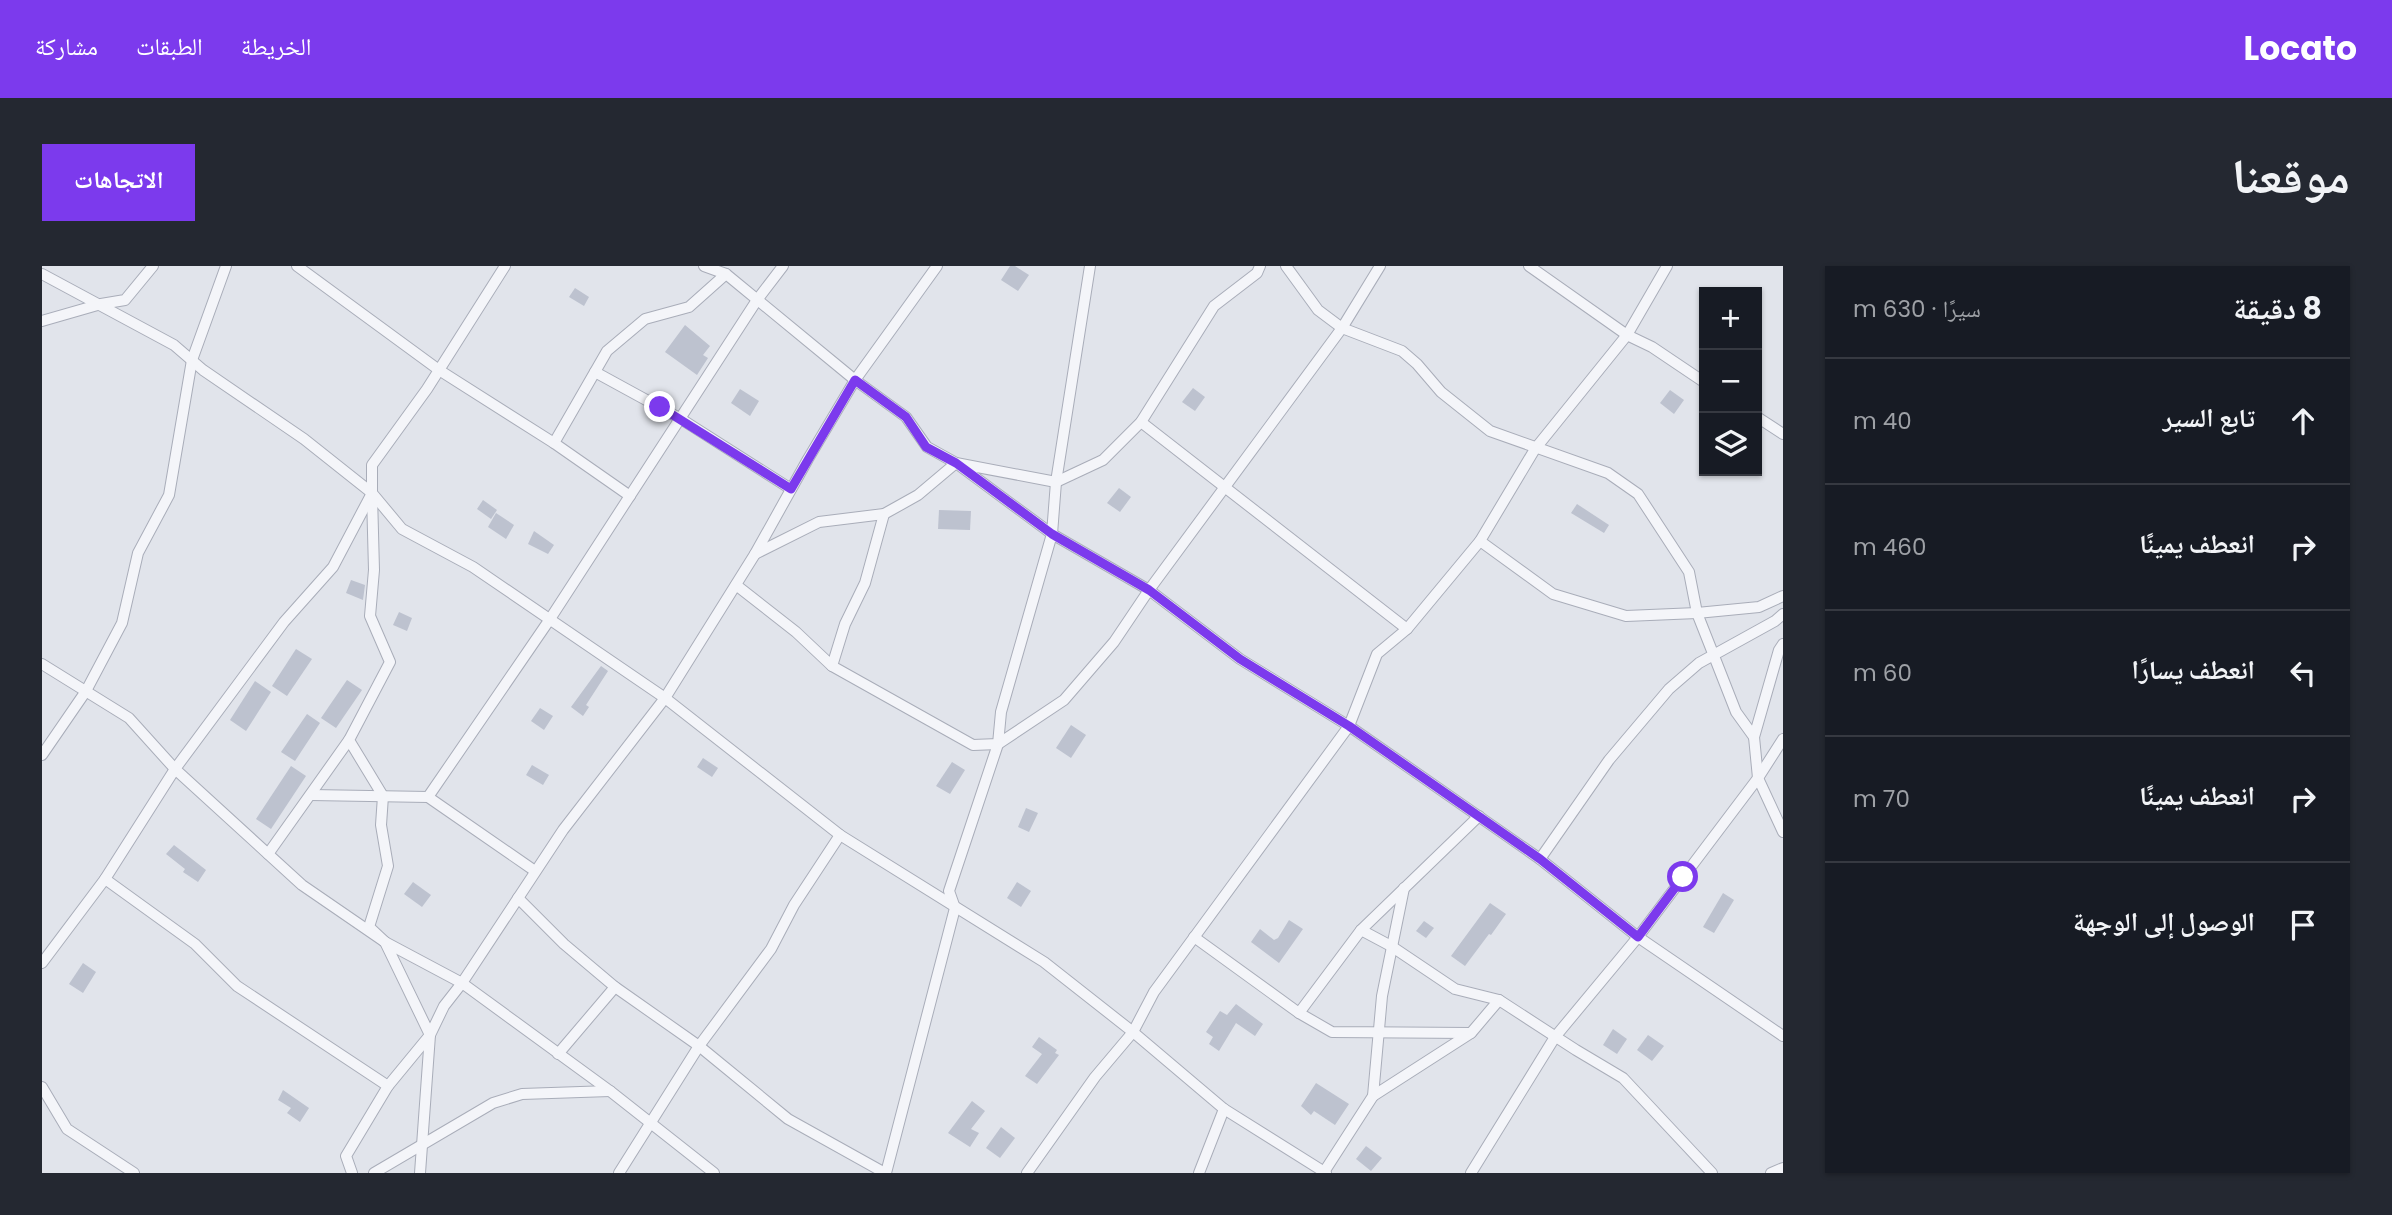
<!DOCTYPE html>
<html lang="ar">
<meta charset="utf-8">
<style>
body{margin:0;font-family:Poppins,"Noto Naskh Arabic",sans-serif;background:#242831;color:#f1f3f6;direction:rtl}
.controls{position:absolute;right:21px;top:21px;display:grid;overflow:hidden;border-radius:0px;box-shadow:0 2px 5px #0004}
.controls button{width:63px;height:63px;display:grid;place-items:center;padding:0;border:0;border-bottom:2px solid #363941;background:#171b24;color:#f1f3f6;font:35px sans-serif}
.stop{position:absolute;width:21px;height:21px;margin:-16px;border:5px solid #7c3aed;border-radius:50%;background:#fff}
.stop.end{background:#7c3aed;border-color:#fff;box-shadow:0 2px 7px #0008}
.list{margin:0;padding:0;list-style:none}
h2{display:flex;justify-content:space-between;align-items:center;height:91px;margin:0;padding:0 28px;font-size:30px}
h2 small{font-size:23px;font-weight:400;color:#9ea1a6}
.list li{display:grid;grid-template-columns:46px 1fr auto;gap:21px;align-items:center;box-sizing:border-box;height:126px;padding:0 28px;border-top:2px solid #363941}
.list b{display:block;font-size:26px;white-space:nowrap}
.list em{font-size:23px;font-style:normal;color:#9ea1a6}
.icon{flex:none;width:38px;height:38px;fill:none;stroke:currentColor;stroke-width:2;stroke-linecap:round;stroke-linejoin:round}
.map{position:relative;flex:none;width:1741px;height:907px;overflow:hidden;direction:ltr;border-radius:0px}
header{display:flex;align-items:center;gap:42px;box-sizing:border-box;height:98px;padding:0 35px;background:#7c3aed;color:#fff}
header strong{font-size:33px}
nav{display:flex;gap:38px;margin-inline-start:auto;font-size:24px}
.intro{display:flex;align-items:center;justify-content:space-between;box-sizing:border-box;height:168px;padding:0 42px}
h1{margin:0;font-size:49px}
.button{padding:18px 32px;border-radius:0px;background:#7c3aed;color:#fff;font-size:24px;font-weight:700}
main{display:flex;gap:42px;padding:0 42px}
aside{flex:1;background:#171b24;border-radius:0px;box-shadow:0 2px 5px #0004}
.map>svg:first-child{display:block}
.building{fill:#bdc2cf}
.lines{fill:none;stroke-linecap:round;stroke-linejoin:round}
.minor-casing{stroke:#a9adb9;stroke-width:12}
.minor{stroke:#f4f5f9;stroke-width:10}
.route{stroke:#7c3aed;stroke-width:9}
</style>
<header>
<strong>Locato</strong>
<nav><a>الخريطة</a><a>الطبقات</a><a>مشاركة</a></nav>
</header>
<div class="intro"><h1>موقعنا</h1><a class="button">الاتجاهات</a></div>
<main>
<aside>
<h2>8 دقيقة<small>سيرًا · 630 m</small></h2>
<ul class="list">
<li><svg class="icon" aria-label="ahead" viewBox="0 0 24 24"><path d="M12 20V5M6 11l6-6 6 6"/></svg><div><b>تابع السير</b></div><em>40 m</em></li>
<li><svg class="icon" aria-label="right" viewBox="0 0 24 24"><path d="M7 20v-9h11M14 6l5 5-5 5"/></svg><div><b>انعطف يمينًا</b></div><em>460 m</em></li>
<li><svg class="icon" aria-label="left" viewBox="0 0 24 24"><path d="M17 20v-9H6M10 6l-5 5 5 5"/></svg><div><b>انعطف يسارًا</b></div><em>60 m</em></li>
<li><svg class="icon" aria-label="right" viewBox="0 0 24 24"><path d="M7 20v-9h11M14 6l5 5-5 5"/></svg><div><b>انعطف يمينًا</b></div><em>70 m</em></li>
<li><svg class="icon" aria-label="arrive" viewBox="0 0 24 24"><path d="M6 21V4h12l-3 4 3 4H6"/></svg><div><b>الوصول إلى الوجهة</b></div></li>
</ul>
</aside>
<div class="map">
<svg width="1741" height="907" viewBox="0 0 1741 907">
<rect width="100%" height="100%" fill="#e1e4eb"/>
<g class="building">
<polygon points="968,0 973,0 987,9 976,25 959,14"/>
<polygon points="533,22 547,31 542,40 527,31"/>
<polygon points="643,59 668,80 661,89 666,92 655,109 623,86"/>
<polygon points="1151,122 1163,131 1153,145 1140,136"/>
<polygon points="698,123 717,135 708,150 689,137"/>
<polygon points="1628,124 1642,134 1632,148 1618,137"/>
<polygon points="1077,222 1089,231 1078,246 1065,237"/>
<polygon points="441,234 455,244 449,253 435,243"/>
<polygon points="1535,238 1567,259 1562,267 1529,247"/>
<polygon points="897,244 929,245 928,264 896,263"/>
<polygon points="454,247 472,259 464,273 446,261"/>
<polygon points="492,265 512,279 506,288 486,278"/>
<polygon points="309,314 323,319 321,334 304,327"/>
<polygon points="357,346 370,352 365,365 351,359"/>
<polygon points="254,383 270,393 245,430 230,420"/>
<polygon points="559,400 566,405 544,439 547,441 541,450 529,441"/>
<polygon points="305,414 320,424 294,462 279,452"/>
<polygon points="213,415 229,426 204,465 188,454"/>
<polygon points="498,442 511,450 502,464 489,455"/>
<polygon points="265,448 278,457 253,495 239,486"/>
<polygon points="1029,459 1044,469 1029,492 1014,482"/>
<polygon points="661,492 676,502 670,511 655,501"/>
<polygon points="910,496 923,504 908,528 894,520"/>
<polygon points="490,499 507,509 501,519 484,509"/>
<polygon points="249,500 264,510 229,563 214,553"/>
<polygon points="984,542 996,547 987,566 976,561"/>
<polygon points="132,579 164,604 156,616 141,606 143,603 124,588"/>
<polygon points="371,616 389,629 380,641 362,628"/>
<polygon points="975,616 989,625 979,641 965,632"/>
<polygon points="1681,627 1692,634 1672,667 1661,661"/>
<polygon points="1448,637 1464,648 1449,669 1447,668 1423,700 1409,690"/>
<polygon points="1247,654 1261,663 1237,697 1209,676 1218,663 1232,674 1236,672"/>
<polygon points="1382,655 1392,662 1384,672 1374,665"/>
<polygon points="41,697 54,706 41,727 27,718"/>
<polygon points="1194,738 1221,758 1213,770 1194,757 1177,785 1167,778 1171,771 1164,766 1178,745 1185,749"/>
<polygon points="1571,763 1585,773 1575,788 1561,779"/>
<polygon points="1606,769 1622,780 1610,795 1595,784"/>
<polygon points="997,771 1015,784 1013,787 1017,789 995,818 983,810 1000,788 990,781"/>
<polygon points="1274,817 1307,838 1293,859 1272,845 1269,849 1259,840"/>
<polygon points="241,824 267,842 258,856 245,847 249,842 236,834"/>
<polygon points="930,835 943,845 929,863 937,867 928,881 906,867"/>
<polygon points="959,861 973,872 958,892 944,882"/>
<polygon points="1324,880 1340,892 1329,905 1314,893"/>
</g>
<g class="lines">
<g class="minor-casing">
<g id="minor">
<polyline points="255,0 397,104 512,177 588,230"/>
<polyline points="662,0 684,8 813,114 864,151 885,181 914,197 1010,268 1107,324 1198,393 1307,460 1498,593 1596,671 1741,770"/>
<polyline points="1244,0 1276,44 1300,62 1360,85 1375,98 1399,126 1448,165 1566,207 1596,228 1647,306 1655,347 1672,390 1694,446 1712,471"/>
<polyline points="1487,0 1585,69 1610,81 1662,116"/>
<polyline points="0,8 132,79 161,104 262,173 330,227 360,263 431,301 623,432 798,569 1002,696 1091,766 1182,843 1284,907"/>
<polyline points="0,55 59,38 83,34 111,0"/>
<polyline points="553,106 639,153 749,223"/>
<polyline points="1715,151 1741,168"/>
<polyline points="1099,156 1365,363"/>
<polyline points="512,177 565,85 603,53 647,41 684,8"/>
<polyline points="330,229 332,304 328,350 348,396 307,474 341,530 339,559 346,600 327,661 343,676 388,769 378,907"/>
<polyline points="1438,275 1511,328 1584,350 1655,347 1717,341 1741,330"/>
<polyline points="713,288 777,256 842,248 876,229 914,197 1014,216 1061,194 1099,156 1172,40 1215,7 1218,0"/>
<polyline points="694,319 754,366 790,400 931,479 956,478 1022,434 1072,376 1107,324 1300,62 1338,0"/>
<polyline points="1741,378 1737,384 1712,471 1716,512 1741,566"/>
<polyline points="0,398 87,452 133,503 260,619 343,676 420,717 568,825 672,907"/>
<polyline points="790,400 803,358 823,317 842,248"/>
<polyline points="0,489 44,425 80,357 96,287 127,229 150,94 184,0"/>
<polyline points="269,529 386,531 493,605"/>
<polyline points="386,531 508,353 715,34 741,0"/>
<polyline points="226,588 307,474"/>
<polyline points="1498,593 1567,494 1627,423 1657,397 1733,355 1741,348"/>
<polyline points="63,613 153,678 195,720 346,820"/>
<polyline points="476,632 522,678 573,721 657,780 746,853 843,907"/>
<polyline points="1319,664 1349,680 1413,723 1457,734 1534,784 1581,812 1670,907"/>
<polyline points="1152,671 1257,747 1290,766 1429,767 1457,734"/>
<polyline points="0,697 63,613 133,503 242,356 291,301 330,227 330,199 385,123 463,0"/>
<polyline points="1257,747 1319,664 1437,550"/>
<polyline points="516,788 573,721"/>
<polyline points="0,821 25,863 92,907"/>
<polyline points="1331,830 1429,767"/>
<polyline points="1282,906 1331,830 1340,730 1362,622"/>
<polyline points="310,907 304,890 346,820 388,769 402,740 420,717 521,564 623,432 713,288 766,193 813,114 895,0"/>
<polyline points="332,907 451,837 480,828 568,825"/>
<polyline points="577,907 657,780 729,683 752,639 798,569"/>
<polyline points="844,907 913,642 907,625 956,478 959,446 1010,268 1014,216 1048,0"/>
<polyline points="985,907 1053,811 1091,766 1112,726 1307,460 1335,388 1365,363 1438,275 1493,183 1585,69 1625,0"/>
<polyline points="1157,907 1182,843"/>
<polyline points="1429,907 1513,771 1596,671 1716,512 1741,473"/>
<polyline points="1729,907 1741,902"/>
</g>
</g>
<use href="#minor" class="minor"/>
</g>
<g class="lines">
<polyline class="route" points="618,141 749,223 813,114 864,151 884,181 914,197 1010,268 1107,324 1198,393 1307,460 1498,593 1596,671 1641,611"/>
</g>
</svg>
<div class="controls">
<button>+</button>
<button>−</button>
<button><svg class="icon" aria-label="layers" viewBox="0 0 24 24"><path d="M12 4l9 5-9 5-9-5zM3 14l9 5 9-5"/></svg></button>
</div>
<div class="stop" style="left:1641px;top:611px"></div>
<div class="stop end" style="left:618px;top:141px"></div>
</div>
</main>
